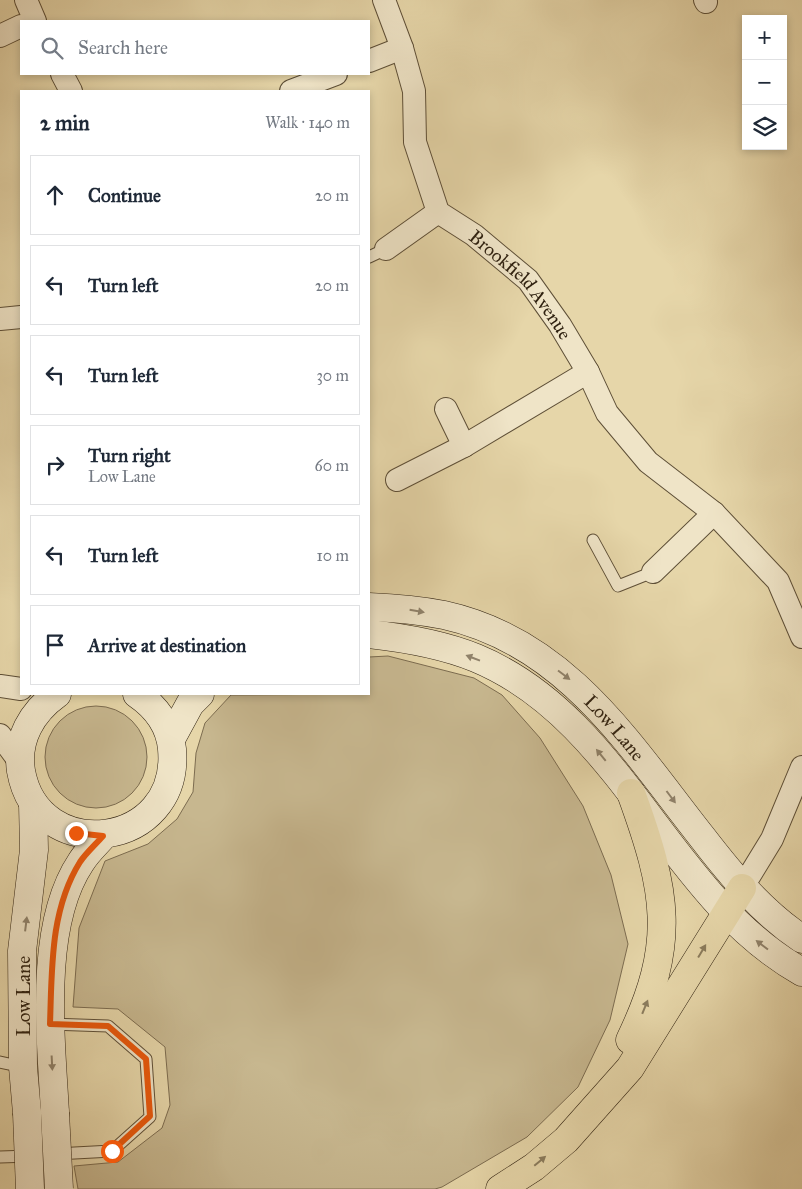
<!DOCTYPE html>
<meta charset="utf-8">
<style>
body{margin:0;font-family:"IM FELL Great Primer",serif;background:#f2f2f3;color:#1f2937}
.controls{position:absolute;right:15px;top:15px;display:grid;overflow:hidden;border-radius:0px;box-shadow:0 2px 8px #0003}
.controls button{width:45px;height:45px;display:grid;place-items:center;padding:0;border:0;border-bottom:1px solid #e0e1e3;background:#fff;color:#1f2937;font:25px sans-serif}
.stop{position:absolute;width:15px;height:15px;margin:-11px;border:4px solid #ea580c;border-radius:50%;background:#fff}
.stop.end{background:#ea580c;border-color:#fff;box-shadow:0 1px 5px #0008}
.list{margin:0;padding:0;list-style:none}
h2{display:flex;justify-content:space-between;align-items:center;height:65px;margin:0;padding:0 20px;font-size:21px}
h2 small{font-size:16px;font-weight:400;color:#747a83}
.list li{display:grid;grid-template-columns:32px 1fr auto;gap:15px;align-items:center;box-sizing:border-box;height:80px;margin:0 10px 10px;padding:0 10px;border:1px solid #e0e1e3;border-radius:0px}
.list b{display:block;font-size:19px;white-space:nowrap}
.list p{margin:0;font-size:16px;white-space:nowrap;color:#747a83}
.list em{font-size:16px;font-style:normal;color:#747a83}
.icon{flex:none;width:28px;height:28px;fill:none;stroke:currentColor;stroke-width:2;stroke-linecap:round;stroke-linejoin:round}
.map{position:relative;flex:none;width:802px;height:1189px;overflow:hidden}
.search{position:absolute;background:#fff;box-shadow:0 2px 8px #0003;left:20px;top:20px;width:350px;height:55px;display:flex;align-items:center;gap:12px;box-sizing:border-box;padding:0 18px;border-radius:0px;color:#747a83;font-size:19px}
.panel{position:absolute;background:#fff;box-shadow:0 2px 8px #0003;left:20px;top:90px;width:350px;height:605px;border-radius:0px}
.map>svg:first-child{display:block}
.green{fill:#c7b78f;stroke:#7c6c50}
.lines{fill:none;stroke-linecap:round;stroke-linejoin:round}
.lane-casing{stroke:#5e4f37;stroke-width:13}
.street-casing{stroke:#5e4f37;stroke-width:24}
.secondary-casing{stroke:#302211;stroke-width:29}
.highway-casing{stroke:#302211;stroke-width:29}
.lane{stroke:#efe4c7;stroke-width:11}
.street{stroke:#efe4c7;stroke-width:22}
.secondary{stroke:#efe4c7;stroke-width:28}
.highway{stroke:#e6d6a9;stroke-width:28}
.secondary-bridge-casing{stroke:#302211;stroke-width:29;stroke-linecap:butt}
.secondary-bridge{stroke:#efe4c7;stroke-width:28}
.oneway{fill:#90836c}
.oneway2{fill:#8b7c5d}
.route{stroke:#ea580c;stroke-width:6}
.labels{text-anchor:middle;stroke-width:4;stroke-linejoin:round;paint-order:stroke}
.street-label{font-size:19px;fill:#302211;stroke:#efe4c7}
</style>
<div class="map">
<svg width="802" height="1189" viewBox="0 0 802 1189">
<rect width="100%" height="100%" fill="#e6d6a9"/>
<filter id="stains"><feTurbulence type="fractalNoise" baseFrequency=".004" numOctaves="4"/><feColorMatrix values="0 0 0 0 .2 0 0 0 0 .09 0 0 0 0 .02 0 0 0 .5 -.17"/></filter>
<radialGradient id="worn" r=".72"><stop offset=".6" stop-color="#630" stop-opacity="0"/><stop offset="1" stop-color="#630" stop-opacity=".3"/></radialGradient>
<g class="green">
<polygon points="388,656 474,678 502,695 540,738 583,806 611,875 628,944 610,1020 578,1087 527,1137 442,1187 435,1189 78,1189 74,1166 118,1162 162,1128 170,1105 165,1047 118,1009 73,1007 79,928 105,861 148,844 177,819 193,792 196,753 205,723 231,695 369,694 369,657"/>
<circle cx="96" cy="757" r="51"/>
</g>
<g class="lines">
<g class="lane-casing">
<g id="lane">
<polyline points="369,257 386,249"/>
<polyline points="593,540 618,586 653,572"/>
<polyline points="50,1024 108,1026 146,1059 150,1117 112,1151 56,1154"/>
<polyline points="0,1062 23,1067"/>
<polyline points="0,1157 30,1156"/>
</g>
</g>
<g class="street-casing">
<g id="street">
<polyline points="26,0 35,21"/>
<path id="s1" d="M 384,0 L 402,48 L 414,91 L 415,142 L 438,212 L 474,235 L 528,280 L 560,325 L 588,372 L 607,413 L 648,462 L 714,513 L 778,581 L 802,637"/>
<polyline points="705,0 706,2"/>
<polyline points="0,36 21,26"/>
<polyline points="369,61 402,48"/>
<polyline points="62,74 71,91"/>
<polyline points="291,91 336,74"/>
<polyline points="386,249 438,212"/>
<polyline points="0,319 21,317"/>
<polyline points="446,409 464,446"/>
<polyline points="397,480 464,446 588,372"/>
<polyline points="653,572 714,513"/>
<polyline points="0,686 21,689"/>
<polyline points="0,735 19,761"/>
<polyline points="742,888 772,839 802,767"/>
</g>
</g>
<g class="secondary-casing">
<g id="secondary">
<path id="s2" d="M 369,607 C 394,608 419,610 444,615 C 567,642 630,746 702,837 C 732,876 761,911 802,939"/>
<path d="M 369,634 C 405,638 442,644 476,658 C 623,719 667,896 802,972"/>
<path d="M 57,694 C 32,712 16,739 21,771 C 38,867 181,849 172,749 C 170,726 156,707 137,694"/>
<polyline points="171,739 190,704 200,694"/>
<polyline points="27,1113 23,1067 22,951 34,850 33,803"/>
<path d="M 55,1113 C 51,1038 38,926 81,862 C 87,852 96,844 103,836"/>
</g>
</g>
<g class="highway-casing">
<g id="highway">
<path d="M 630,1040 C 677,943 667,892 631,793"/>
<polyline points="500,1189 534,1167 566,1140 630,1068 742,888"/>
</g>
</g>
<use href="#lane" class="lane"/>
<use href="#street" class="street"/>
<use href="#secondary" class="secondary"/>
<use href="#highway" class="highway"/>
<g class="secondary-bridge-casing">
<g id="secondary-bridge">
<polyline points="27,1113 30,1189"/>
<polyline points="55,1113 59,1189"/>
</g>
</g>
<use href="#secondary-bridge" class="secondary-bridge"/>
</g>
<defs><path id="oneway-solid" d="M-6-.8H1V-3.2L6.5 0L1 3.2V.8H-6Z" transform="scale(1.25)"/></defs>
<g class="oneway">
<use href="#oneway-solid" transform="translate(417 611) rotate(10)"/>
<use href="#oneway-solid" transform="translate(473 658) rotate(-159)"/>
<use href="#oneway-solid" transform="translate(564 675) rotate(37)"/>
<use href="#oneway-solid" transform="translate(601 755) rotate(-129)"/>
<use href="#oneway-solid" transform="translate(671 797) rotate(53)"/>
<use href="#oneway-solid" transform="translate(26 924) rotate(-83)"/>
<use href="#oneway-solid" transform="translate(762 945) rotate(-143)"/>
<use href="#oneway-solid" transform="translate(52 1063) rotate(87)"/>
</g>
<g class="oneway2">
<use href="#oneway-solid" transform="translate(702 951) rotate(-59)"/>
<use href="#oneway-solid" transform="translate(645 1007) rotate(-68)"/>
<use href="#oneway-solid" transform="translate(540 1161) rotate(-40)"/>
</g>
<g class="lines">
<path class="route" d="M 76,833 L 103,836 C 96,844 86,853 80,862 C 50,910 52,969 50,1024 L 108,1026 L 146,1059 L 150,1116 L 112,1151"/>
</g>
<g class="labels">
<g class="street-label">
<text dy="7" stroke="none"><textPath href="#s1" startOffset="332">Brookfield Avenue</textPath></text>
<text dy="7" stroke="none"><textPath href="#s2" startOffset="284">Low Lane</textPath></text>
<text transform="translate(23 996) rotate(-90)" y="7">Low Lane</text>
</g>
</g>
<rect width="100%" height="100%" filter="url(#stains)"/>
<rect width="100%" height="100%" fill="url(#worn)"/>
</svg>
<div class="controls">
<button>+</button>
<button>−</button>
<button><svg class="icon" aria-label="layers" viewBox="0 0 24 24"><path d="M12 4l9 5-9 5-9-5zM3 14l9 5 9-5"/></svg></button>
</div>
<div class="stop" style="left:112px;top:1151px"></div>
<div class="stop end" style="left:76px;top:833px"></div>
<div class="search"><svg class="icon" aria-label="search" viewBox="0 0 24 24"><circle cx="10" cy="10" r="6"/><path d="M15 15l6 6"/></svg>Search here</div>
<section class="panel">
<h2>2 min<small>Walk · 140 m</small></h2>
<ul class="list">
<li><svg class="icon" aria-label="ahead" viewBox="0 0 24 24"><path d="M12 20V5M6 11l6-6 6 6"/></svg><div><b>Continue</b></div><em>20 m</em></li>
<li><svg class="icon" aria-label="left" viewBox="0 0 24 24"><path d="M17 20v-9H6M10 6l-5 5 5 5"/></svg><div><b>Turn left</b></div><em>20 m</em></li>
<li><svg class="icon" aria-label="left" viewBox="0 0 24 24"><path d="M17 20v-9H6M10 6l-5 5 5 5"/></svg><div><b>Turn left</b></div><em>30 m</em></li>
<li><svg class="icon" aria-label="right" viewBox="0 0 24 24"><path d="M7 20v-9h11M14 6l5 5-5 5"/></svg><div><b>Turn right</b><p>Low Lane</p></div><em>60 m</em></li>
<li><svg class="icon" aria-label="left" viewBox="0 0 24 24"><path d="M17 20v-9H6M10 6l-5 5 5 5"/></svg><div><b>Turn left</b></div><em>10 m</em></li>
<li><svg class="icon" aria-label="arrive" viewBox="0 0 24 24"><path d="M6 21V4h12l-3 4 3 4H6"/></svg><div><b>Arrive at destination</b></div></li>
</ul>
</section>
</div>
